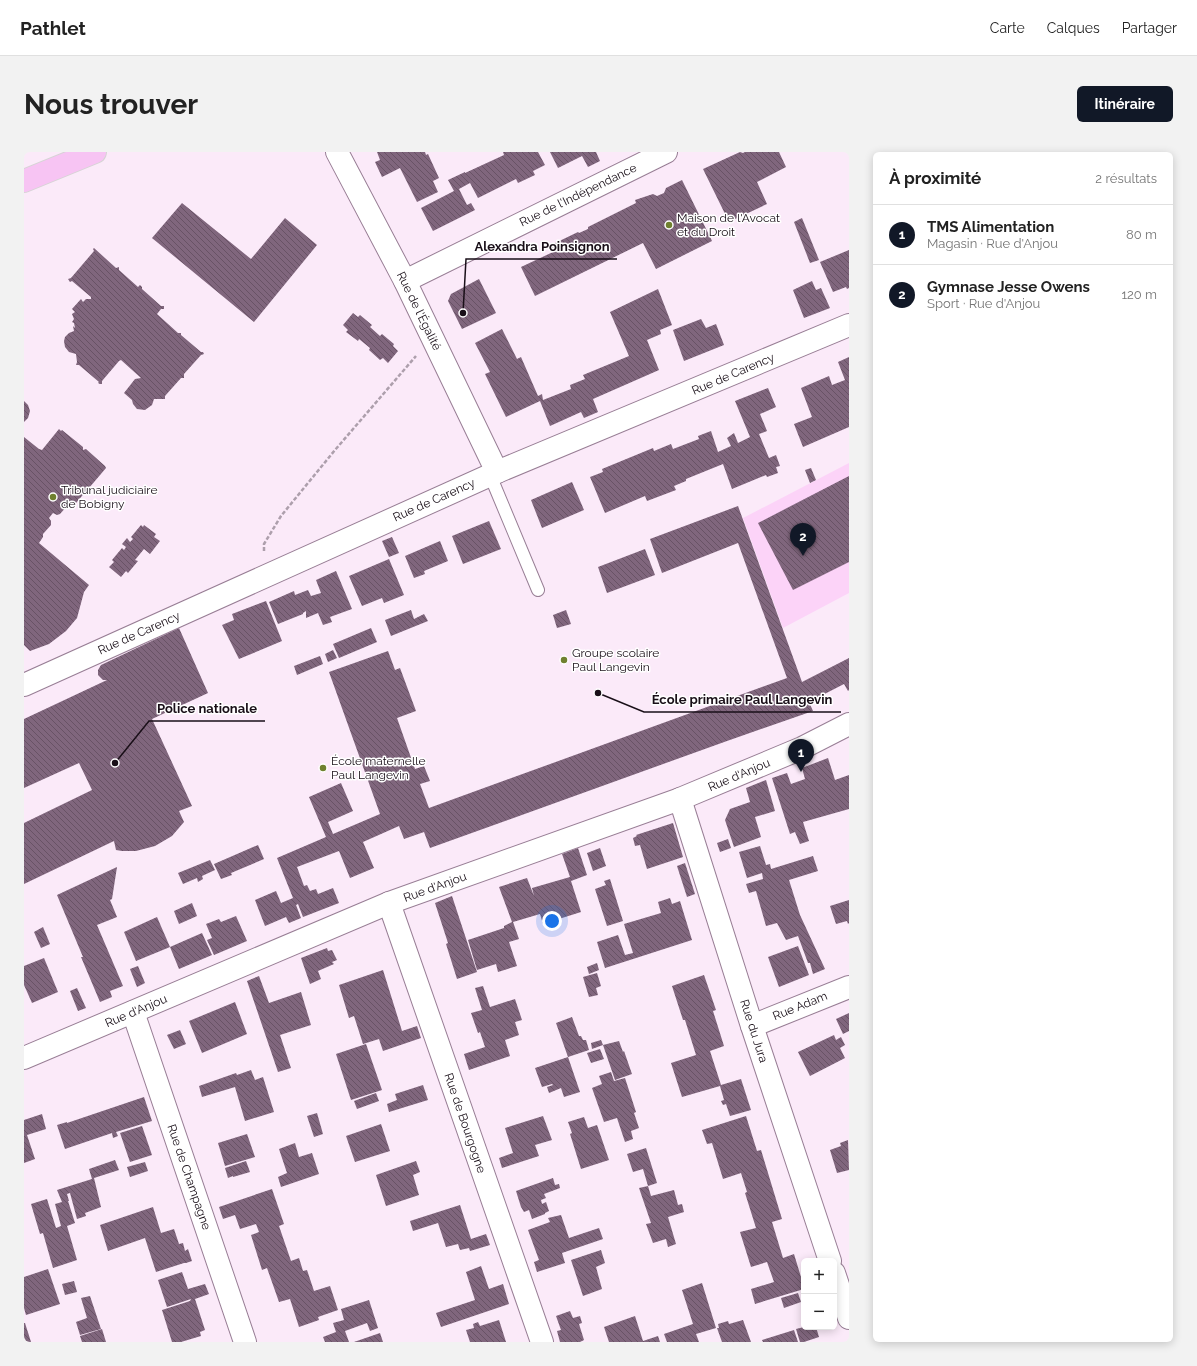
<!DOCTYPE html>
<html lang="fr">
<meta charset="utf-8">
<style>
body{margin:0;font-family:Raleway,sans-serif;background:#f2f2f2;color:#222}
.controls{position:absolute;right:12px;bottom:12px;display:grid;overflow:hidden;border-radius:6px;box-shadow:0 2px 10px #0003}
.controls button{width:36px;height:36px;display:grid;place-items:center;padding:0;border:0;border-bottom:1px solid #e0e0e0;background:#fff;color:#222;font:20px sans-serif}
.you{position:absolute;left:528px;top:769px;width:14px;height:14px;margin:-10px;border:3px solid #fff;border-radius:50%;background:#1a73e8;box-shadow:0 0 0 6px #1a73e833}
.badge{display:grid;place-items:center;width:26px;height:26px;border-radius:50%;background:#111827;color:#fff;font-size:13px;font-weight:700}
.pin{position:absolute;translate:-50% -33px;filter:drop-shadow(0 1px 2px #0008)}
.pin::after{content:'';position:absolute;top:21px;width:14px;height:12px;background:inherit;clip-path:polygon(0 0,100% 0,50% 100%)}
.list{margin:0;padding:0;list-style:none}
h2{display:flex;justify-content:space-between;align-items:center;height:52px;margin:0;padding:0 16px;font-size:17px}
h2 small{font-size:13px;font-weight:400;color:#767676}
.list li{display:grid;grid-template-columns:26px 1fr auto;gap:12px;align-items:center;box-sizing:border-box;height:60px;padding:0 16px;border-top:1px solid #e0e0e0}
.list b{display:block;font-size:15px;white-space:nowrap}
.list p{margin:0;font-size:13px;white-space:nowrap;color:#767676}
.list em{font-size:13px;font-style:normal;color:#767676}
.map{position:relative;flex:none;width:825px;height:1190px;overflow:hidden;border-radius:6px}
header{display:flex;align-items:center;gap:24px;box-sizing:border-box;height:56px;padding:0 20px;background:#fff;border-bottom:1px solid #e0e0e0}
header strong{font-size:19px}
nav{display:flex;gap:22px;margin-inline-start:auto;font-size:14px}
.intro{display:flex;align-items:center;justify-content:space-between;box-sizing:border-box;height:96px;padding:0 24px}
h1{margin:0;font-size:28px}
.button{padding:10px 18px;border-radius:6px;background:#111827;color:#fff;font-size:14px;font-weight:700}
main{display:flex;gap:24px;padding:0 24px}
aside{flex:1;background:#fff;border-radius:6px;box-shadow:0 2px 10px #0003}
.map>svg:first-child{display:block}
.garden{fill:#fcd3f8}
.building{fill:url(#building-back-hatch)}
.lines{fill:none;stroke-linecap:round;stroke-linejoin:round}
.service-casing{stroke:#987e95;stroke-width:14}
.minor-casing{stroke:#987e95;stroke-width:24}
.primary-casing{stroke:#d6d4d5;stroke-width:24}
.path{stroke:#ad9fac;stroke-width:2.5;stroke-dasharray:4 2;stroke-linecap:butt}
.service{stroke:#fff;stroke-width:12}
.minor{stroke:#fff;stroke-width:22}
.primary{stroke:#f7c4f3;stroke-width:22}
.poi-dot{fill:#6f802f;stroke:#fff;stroke-width:1.5}
.labels{text-anchor:middle;stroke-width:3;stroke-linejoin:round;paint-order:stroke}
.street-label{font-size:12px;fill:#190f18;stroke:#fff}
.poi-label{font-size:12px;fill:#190f18;stroke:#fff;text-anchor:start}
.leader{fill:none;stroke:#190f18;stroke-width:1.5}
.callout-dot{fill:#190f18;stroke:#fff;stroke-width:1.5}
.callout-label{font-size:13px;text-anchor:middle;font-weight:bold;fill:#190f18;stroke:#fff;stroke-width:3;stroke-linejoin:round;paint-order:stroke}
</style>
<header>
<strong>Pathlet</strong>
<nav><a>Carte</a><a>Calques</a><a>Partager</a></nav>
</header>
<div class="intro"><h1>Nous trouver</h1><a class="button">Itinéraire</a></div>
<main>
<div class="map">
<svg width="825" height="1190" viewBox="0 0 825 1190">
<defs>
<pattern id="building-back-hatch" width="6" height="6" patternUnits="userSpaceOnUse"><rect width="6" height="6" fill="#80667d"/><path d="M-1 5l2 2M0 0l6 6M5-1l2 2" fill="none" stroke="#685265"/></pattern>
</defs>
<rect width="100%" height="100%" fill="#fbeaf9"/>
<polygon class="garden" points="825,311 825,441 759,476 719,366"/>
<g class="building">
<polygon points="353,0 401,0 402,3 404,2 415,26 409,29 414,40 393,50 376,16 358,25 351,10 356,8"/>
<polygon points="479,0 514,0 521,13 509,19 511,23 494,31 492,27 454,46 446,31 435,37 443,53 447,51 451,58 409,79 397,56 430,39 424,28 441,20 441,21 480,3"/>
<polygon points="526,0 572,0 576,9 564,15 558,4 534,16"/>
<polygon points="716,0 719,1 721,0 755,0 762,15 733,30 743,52 705,70 679,17"/>
<polygon points="658,28 688,89 632,117 619,91 511,144 497,115 529,100 525,94 554,80 555,81 564,77 564,75 612,51 611,48 629,42 633,44 640,41 642,36"/>
<polygon points="158,51 227,107 261,66 293,93 230,170 128,86"/>
<polygon points="778,66 795,108 786,111 770,70"/>
<polygon points="70,96 92,116 95,115 95,118 114,135 116,133 118,135 118,137 137,154 140,154 140,157 137,157 133,162 154,181 157,181 157,183 177,200 179,200 180,202 177,203 160,222 160,226 157,226 141,244 141,247 130,247 128,253 121,258 113,257 109,252 108,248 100,241 111,227 117,226 97,208 95,209 78,229 78,232 76,232 74,231 75,230 55,213 52,213 53,210 52,202 45,200 41,195 40,189 41,185 45,181 50,179 49,174 51,176 50,171 48,170 50,167 48,162 51,160 48,157 57,147 59,150 62,147 67,147 67,145 48,129 46,130 44,127 47,126 70,99 69,97"/>
<polygon points="825,98 825,136 823,137 822,135 809,140 796,110"/>
<polygon points="455,127 472,161 438,177 424,149 427,142"/>
<polygon points="788,129 792,138 797,136 806,156 780,166 769,138"/>
<polygon points="634,137 648,173 636,178 637,182 623,188 635,218 569,247 574,260 560,266 557,260 526,274 516,249 482,265 461,222 466,220 451,191 478,177 493,207 497,205 514,244 518,242 519,248 547,237 546,233 561,227 559,223 605,204 586,160"/>
<polygon points="329,161 334,165 336,163 348,173 346,175 356,184 358,182 370,192 369,194 374,199 364,211 359,206 356,208 345,198 346,196 335,187 334,189 322,180 324,178 319,173"/>
<polygon points="677,167 682,176 692,172 700,193 660,209 649,178"/>
<polygon points="825,205 825,275 779,295 770,272 788,265 777,236 805,224 808,233 821,228 814,210"/>
<polygon points="744,236 752,255 736,262 743,279 735,282 745,306 752,303 756,314 752,315 754,321 743,325 742,323 708,337 699,312 662,327 662,329 650,334 652,338 623,349 621,344 581,361 566,325 579,320 578,317 629,296 630,299 647,292 649,297 675,287 674,284 687,279 694,300 707,294 703,286 710,281 714,291 726,285 711,249"/>
<polygon points="0,249 4,253 6,259 4,266 0,270"/>
<polygon points="35,277 37,279 38,278 59,295 59,298 62,297 81,314 82,316 65,336 63,336 63,338 52,351 44,353 36,362 33,363 29,361 25,366 27,369 27,373 19,382 19,385 15,391 65,433 60,440 53,466 42,479 25,492 6,499 0,493 0,285 15,297 18,298"/>
<polygon points="787,316 792,328 786,331 781,318"/>
<polygon points="825,324 825,410 769,438 734,371"/>
<polygon points="548,330 560,358 518,376 507,348"/>
<polygon points="714,354 778,530 825,506 825,538 824,539 820,532 785,550 789,559 703,589 406,696 400,680 380,687 375,674 339,690 350,716 326,726 315,699 273,715 280,734 283,733 286,739 292,737 294,742 309,736 315,751 279,765 274,752 272,753 277,766 265,771 262,765 241,774 231,748 252,739 257,751 269,746 253,706 302,685 285,645 317,631 329,659 304,670 309,682 356,662 305,520 364,499 371,518 376,516 392,559 373,566 391,617 400,614 406,629 396,632 405,656 763,526 714,391 638,421 626,387"/>
<polygon points="465,369 477,397 439,412 428,384"/>
<polygon points="117,373 119,375 120,373 132,382 130,385 136,389 126,402 120,397 111,408 114,409 104,421 102,419 97,425 85,415 90,410 88,408 98,396 100,398 102,395 98,392 103,386 106,390 109,387 107,385"/>
<polygon points="368,385 375,401 365,405 358,389"/>
<polygon points="416,389 424,409 400,419 401,422 390,426 381,404"/>
<polygon points="621,397 631,423 583,441 574,415"/>
<polygon points="365,407 380,443 360,451 358,446 338,454 325,424"/>
<polygon points="312,419 328,457 306,465 308,470 299,473 294,461 282,466 282,459 279,461 279,462 254,472 245,450 270,439 271,443 284,438 287,444 297,441 292,428"/>
<polygon points="242,449 258,489 215,507 198,473 210,468 208,462"/>
<polygon points="387,458 390,467 400,462 404,469 367,484 361,468"/>
<polygon points="542,458 547,472 533,476 529,463"/>
<polygon points="155,476 184,541 128,567 168,654 155,659 160,670 148,684 131,694 112,699 98,699 92,698 90,689 0,732 0,671 68,638 55,611 0,636 0,567 83,528 79,528 74,523 74,518 77,513"/>
<polygon points="347,476 353,490 315,506 309,492"/>
<polygon points="309,498 313,506 304,510 301,502"/>
<polygon points="296,504 299,512 273,523 270,514"/>
<polygon points="804,606 811,628 825,623 825,657 779,670 785,689 776,692 771,680 766,682 748,626 763,621 767,632 781,627 778,616"/>
<polygon points="742,628 751,659 731,665 737,685 710,695 701,668 706,657 726,650 722,636"/>
<polygon points="649,671 659,705 623,717 616,693 611,694 609,686 613,684 612,683"/>
<polygon points="704,687 707,696 696,700 693,691"/>
<polygon points="234,693 240,707 207,721 208,723 197,727 190,712"/>
<polygon points="736,694 742,713 746,712 747,717 789,704 794,719 765,728 776,763 801,817 789,822 786,811 784,811 774,784 762,788 753,771 742,774 732,739 725,741 722,732 739,727 738,721 723,726 715,700"/>
<polygon points="554,696 563,723 547,729 557,760 519,772 516,762 489,770 495,787 485,790 493,814 474,820 472,812 453,818 444,788 480,776 480,774 488,770 475,735 503,726 510,744 508,736 546,725 538,702"/>
<polygon points="576,696 582,714 569,719 563,701"/>
<polygon points="186,708 191,718 178,724 179,727 174,730 173,726 159,732 154,721"/>
<polygon points="661,711 671,742 663,745 653,714"/>
<polygon points="93,715 88,747 86,748 93,765 73,773 99,834 86,839 88,845 76,850 57,805 59,805 33,743"/>
<polygon points="586,727 599,769 583,774 571,737 582,733 580,729"/>
<polygon points="428,744 453,820 433,827 422,792 424,791 411,751"/>
<polygon points="646,746 648,752 656,749 668,788 581,816 573,790 594,783 601,803 609,801 600,772 637,761 634,750"/>
<polygon points="825,748 825,771 824,772 823,769 812,772 806,754"/>
<polygon points="168,751 173,764 155,772 150,759"/>
<polygon points="212,764 223,789 190,803 183,788 188,786 182,772 195,767 197,770"/>
<polygon points="133,765 146,795 112,809 100,780"/>
<polygon points="19,775 26,792 17,796 10,780"/>
<polygon points="178,781 188,803 155,817 146,795"/>
<polygon points="774,794 785,823 755,835 744,805"/>
<polygon points="303,796 304,799 308,798 313,808 308,810 310,812 294,819 297,827 286,832 277,806"/>
<polygon points="20,806 34,840 8,851 0,833 0,814"/>
<polygon points="573,811 575,818 565,822 563,815"/>
<polygon points="114,814 121,831 113,835 106,817"/>
<polygon points="359,818 378,879 393,874 397,886 359,899 355,887 339,892 330,864 325,866 315,833"/>
<polygon points="573,821 577,834 572,836 574,843 565,845 559,825"/>
<polygon points="680,823 692,858 689,859 700,894 686,899 697,933 717,927 727,958 706,964 702,952 699,953 697,949 700,948 696,934 658,945 647,911 672,903 661,868 659,868 648,834"/>
<polygon points="235,824 245,851 277,840 287,873 256,883 267,916 254,920 223,829"/>
<polygon points="459,834 466,855 491,847 498,868 491,870 495,883 481,888 486,904 445,918 440,902 461,895 456,880 454,881 447,861 458,858 451,836"/>
<polygon points="53,836 62,856 54,859 46,839"/>
<polygon points="211,850 223,882 178,901 165,869"/>
<polygon points="825,861 825,879 819,882 812,867"/>
<polygon points="548,865 555,884 557,884 559,888 562,888 565,898 544,905 532,871"/>
<polygon points="156,878 162,892 150,897 143,883"/>
<polygon points="810,883 812,888 817,885 821,893 816,896 821,906 786,924 774,900"/>
<polygon points="577,888 579,893 568,897 567,891"/>
<polygon points="595,889 599,900 600,899 608,922 591,928 579,893"/>
<polygon points="342,892 358,938 327,948 312,902"/>
<polygon points="576,897 580,907 567,911 563,901"/>
<polygon points="544,905 556,940 540,945 537,936 525,941 523,935 529,933 528,932 518,935 511,916"/>
<polygon points="227,918 231,928 239,925 250,960 221,969 211,935 178,945 175,934 212,921 213,923"/>
<polygon points="587,920 590,929 601,926 612,960 610,961 615,976 607,979 609,987 601,990 593,966 580,970 568,936 578,932 575,924"/>
<polygon points="399,933 404,948 365,960 363,952 373,948 371,942"/>
<polygon points="352,941 355,949 333,957 330,949"/>
<polygon points="120,945 128,969 92,980 94,984 89,986 88,981 41,997 33,973 43,970 43,971"/>
<polygon points="293,961 299,982 290,985 283,964"/>
<polygon points="18,962 22,977 3,983 11,1007 0,1011 0,968"/>
<polygon points="519,964 528,988 511,993 515,1004 478,1016 475,1006 489,1001 481,976"/>
<polygon points="722,964 733,999 737,998 758,1067 748,1070 759,1106 770,1102 780,1135 780,1137 731,1152 727,1137 750,1130 743,1110 727,1115 716,1080 732,1076 721,1041 723,1040 717,1021 699,1027 688,991 683,992 678,978"/>
<polygon points="560,965 564,976 573,973 585,1008 557,1017 546,982 548,981 544,970"/>
<polygon points="357,972 366,999 331,1010 322,984"/>
<polygon points="118,974 128,1003 106,1010 96,981"/>
<polygon points="223,982 231,1005 201,1014 194,991"/>
<polygon points="824,988 825,1018 813,1021 806,998 817,994 816,991"/>
<polygon points="271,991 275,1005 288,1001 295,1022 257,1035 254,1025 263,1021 255,997"/>
<polygon points="622,996 633,1031 624,1034 627,1044 650,1038 654,1053 658,1052 660,1060 644,1065 652,1092 644,1095 642,1087 629,1091 622,1072 627,1071 615,1036 624,1034 619,1017 609,1020 603,1002"/>
<polygon points="91,1008 95,1018 70,1026 77,1055 61,1061 62,1064 53,1067 46,1041 43,1042 45,1049 44,1049 51,1071 43,1074 53,1108 29,1116 19,1081 16,1082 7,1052 23,1047 32,1076 37,1074 31,1052 38,1050 33,1038 68,1027 65,1017"/>
<polygon points="222,1009 226,1020 209,1025 209,1024 204,1026 201,1016"/>
<polygon points="392,1009 396,1020 389,1023 395,1043 362,1054 352,1023"/>
<polygon points="121,1010 124,1019 106,1025 103,1015"/>
<polygon points="529,1026 531,1033 535,1032 536,1036 520,1042 522,1046 517,1048 518,1052 522,1050 525,1059 521,1061 521,1062 508,1067 505,1058 500,1060 497,1055 492,1039"/>
<polygon points="248,1037 260,1072 255,1074 267,1109 275,1106 279,1119 283,1118 290,1139 306,1134 314,1158 294,1165 295,1168 275,1175 266,1147 255,1150 243,1116 238,1118 227,1083 235,1080 232,1072 216,1077 211,1063 199,1067 195,1055"/>
<polygon points="436,1053 447,1087 462,1082 466,1093 446,1099 445,1096 436,1098 434,1092 422,1095 414,1071 389,1079 386,1069"/>
<polygon points="129,1055 137,1081 150,1077 155,1092 159,1091 161,1099 164,1097 168,1109 162,1111 160,1111 132,1120 121,1086 84,1099 76,1073"/>
<polygon points="537,1063 545,1086 575,1076 579,1087 538,1101 541,1111 513,1120 510,1110 515,1108 504,1078 526,1070 524,1066"/>
<polygon points="577,1098 581,1111 572,1115 578,1137 559,1144 547,1108"/>
<polygon points="457,1114 465,1137 479,1132 485,1152 417,1175 412,1161 451,1148 442,1120"/>
<polygon points="24,1117 36,1152 2,1163 0,1156 0,1125"/>
<polygon points="158,1120 164,1137 181,1132 185,1142 171,1147 181,1178 176,1180 177,1184 157,1190 148,1190 138,1158 166,1149 167,1147 143,1155 134,1128"/>
<polygon points="50,1129 53,1140 41,1143 38,1132"/>
<polygon points="678,1131 692,1176 672,1182 675,1190 643,1190 640,1182 669,1172 658,1138"/>
<polygon points="774,1141 777,1150 760,1156 757,1146"/>
<polygon points="66,1144 77,1177 56,1183 52,1170 63,1166 57,1146"/>
<polygon points="345,1148 354,1176 346,1179 343,1171 321,1179 325,1190 301,1190 299,1185 312,1180 309,1171 320,1168 317,1157"/>
<polygon points="546,1159 549,1166 556,1164 558,1171 555,1172 560,1188 556,1190 536,1190 533,1179 537,1178 532,1164"/>
<polygon points="611,1164 619,1189 634,1184 636,1190 585,1190 580,1175"/>
<polygon points="475,1168 482,1190 446,1190 442,1178 450,1176 449,1172 454,1170 456,1174"/>
<polygon points="719,1168 727,1190 698,1190 693,1176 695,1176 694,1172 704,1169 705,1172"/>
<polygon points="0,1171 1,1171 7,1190 0,1190"/>
<polygon points="780,1175 792,1175 795,1185 780,1190 776,1190 772,1177"/>
<polygon points="78,1177 82,1190 58,1190 56,1184"/>
<polygon points="770,1178 774,1190 739,1190 738,1188"/>
<polygon points="356,1181 359,1190 330,1190"/>
</g>
<g class="lines">
<g class="service-casing">
<polyline id="service" points="466,323 514,438"/>
</g>
<g class="minor-casing">
<g id="minor">
<polyline points="313,0 381,129 473,320"/>
<polyline points="381,129 642,0"/>
<polyline points="0,533 473,320 825,173"/>
<polyline points="656,647 728,874 806,1109"/>
<polyline points="365,751 518,1190"/>
<polyline points="109,860 221,1190"/>
<polyline points="728,874 825,835"/>
<polyline points="0,906 365,751 656,647 778,596 825,572"/>
<polyline points="810,1121 825,1166"/>
</g>
</g>
<g class="primary-casing">
<polyline id="primary" points="0,29 71,0"/>
</g>
<polyline class="path" points="240,399 240,392 257,364 311,298 392,204"/>
<use href="#service" class="service"/>
<use href="#minor" class="minor"/>
<use href="#primary" class="primary"/>
</g>
<g class="poi-dot">
<circle cx="645" cy="73" r="4"/>
<circle cx="29" cy="345" r="4"/>
<circle cx="540" cy="508" r="4"/>
<circle cx="299" cy="616" r="4"/>
</g>
<g class="labels">
<g class="street-label">
<text transform="translate(554 43) rotate(-26)" y="4">Rue de l'Indépendance</text>
<text transform="translate(395 159) rotate(64)" y="4">Rue de l'Égalité</text>
<text transform="translate(709 222) rotate(-23)" y="4">Rue de Carency</text>
<text transform="translate(410 348) rotate(-24)" y="4">Rue de Carency</text>
<text transform="translate(115 481) rotate(-24)" y="4">Rue de Carency</text>
<text transform="translate(715 623) rotate(-23)" y="4">Rue d'Anjou</text>
<text transform="translate(411 735) rotate(-20)" y="4">Rue d'Anjou</text>
<text transform="translate(776 854) rotate(-22)" y="4">Rue Adam</text>
<text transform="translate(112 859) rotate(-23)" y="4">Rue d'Anjou</text>
<text transform="translate(730 879) rotate(72)" y="4">Rue du Jura</text>
<text transform="translate(441 971) rotate(71)" y="4">Rue de Bourgogne</text>
<text transform="translate(165 1025) rotate(71)" y="4">Rue de Champagne</text>
</g>
<g class="poi-label">
<text x="653" y="70">Maison de l'Avocat<tspan x="653" dy="14">et du Droit</tspan></text>
<text x="37" y="342">Tribunal judiciaire<tspan x="37" dy="14">de Bobigny</tspan></text>
<text x="548" y="505">Groupe scolaire<tspan x="548" dy="14">Paul Langevin</tspan></text>
<text x="307" y="613">École maternelle<tspan x="307" dy="14">Paul Langevin</tspan></text>
</g>
</g>
<path class="leader" d="M439 161L442 107H593M574 541L620 560H817M91 611L125 569H241"/>
<g class="callout-dot">
<circle cx="439" cy="161" r="4"/>
<circle cx="574" cy="541" r="4"/>
<circle cx="91" cy="611" r="4"/>
</g>
<g class="callout-label">
<text x="518" y="99">Alexandra Poinsignon</text>
<text x="718" y="552">École primaire Paul Langevin</text>
<text x="183" y="561">Police nationale</text>
</g>
</svg>
<div class="controls">
<button>+</button>
<button>−</button>
</div>
<div class="you"></div>
<div class="pin badge" style="left:777px;top:620px">1</div>
<div class="pin badge" style="left:779px;top:404px">2</div>
</div>
<aside>
<h2>À proximité<small>2 résultats</small></h2>
<ul class="list">
<li><span class="badge">1</span><div><b>TMS Alimentation</b><p>Magasin · Rue d'Anjou</p></div><em>80 m</em></li>
<li><span class="badge">2</span><div><b>Gymnase Jesse Owens</b><p>Sport · Rue d'Anjou</p></div><em>120 m</em></li>
</ul>
</aside>
</main>
